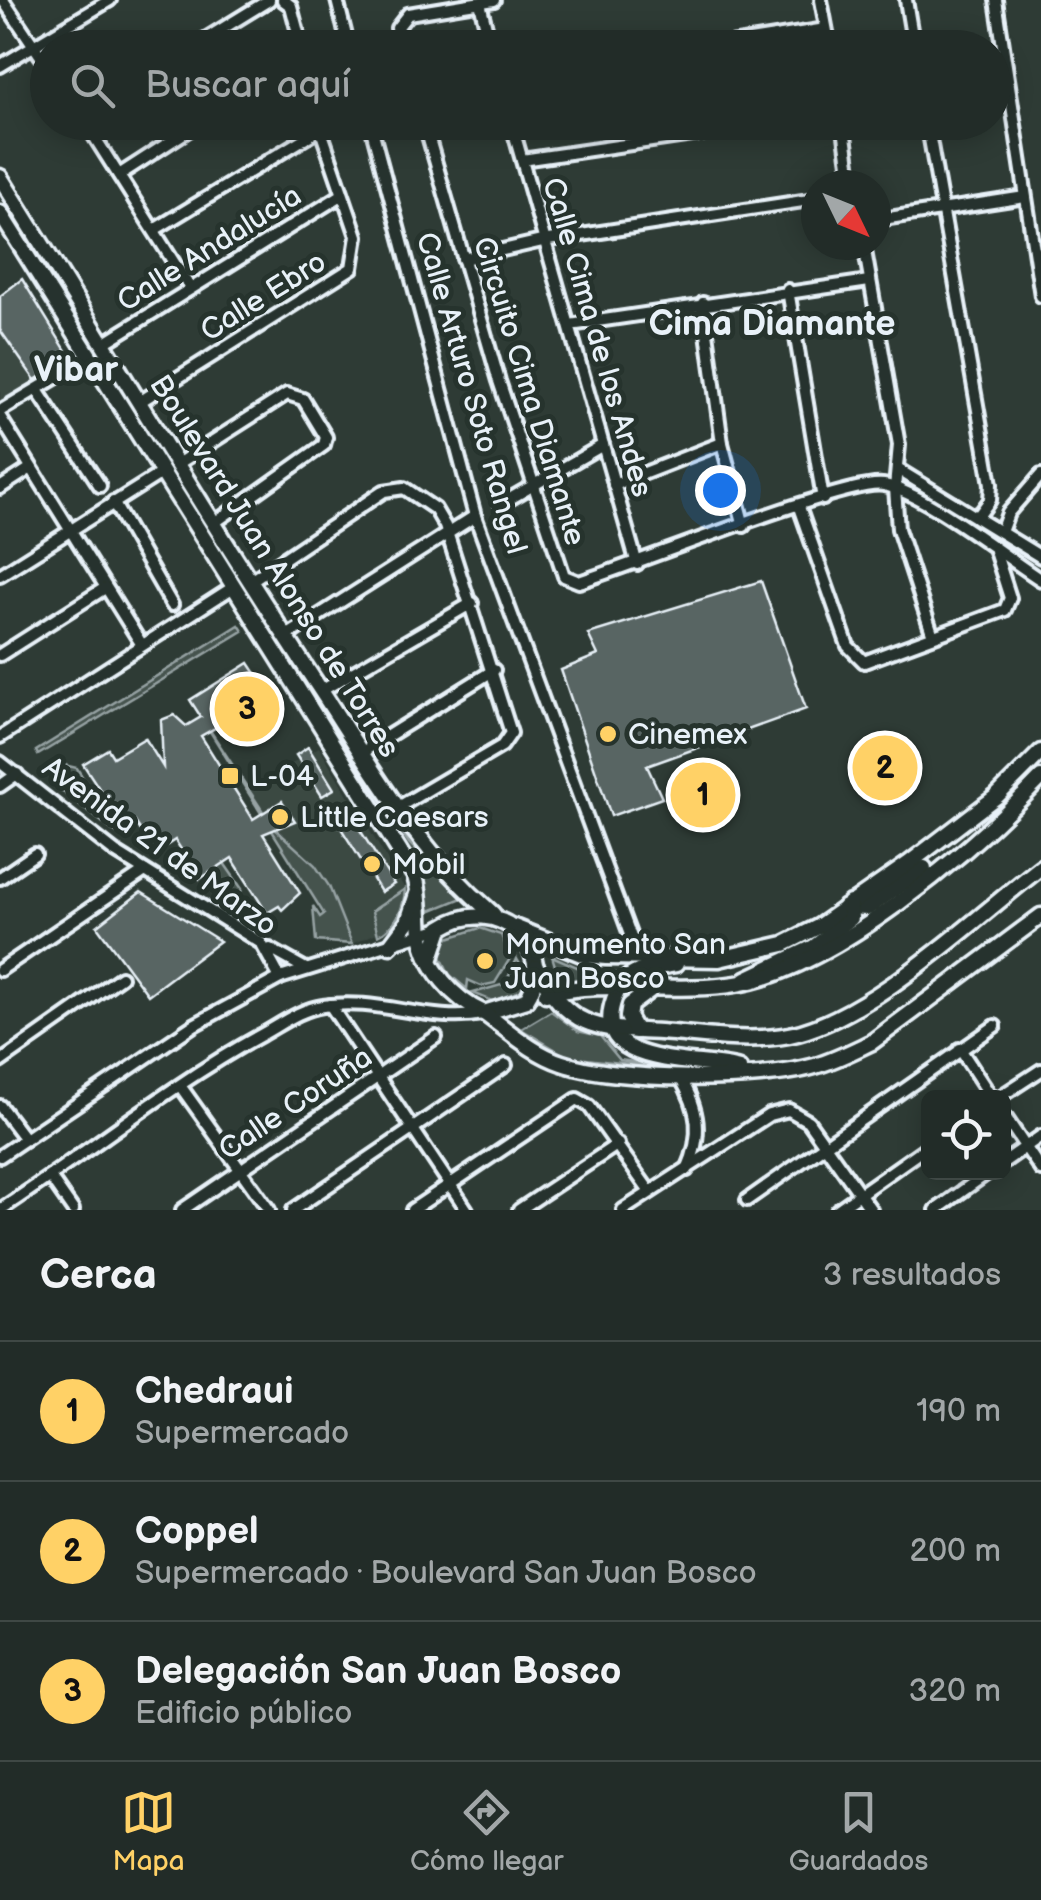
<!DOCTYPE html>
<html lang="es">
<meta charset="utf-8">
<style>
body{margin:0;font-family:"Balsamiq Sans",sans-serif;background:#2a3430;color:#f1f3f6}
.controls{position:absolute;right:30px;bottom:30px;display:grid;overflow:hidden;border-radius:15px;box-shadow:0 5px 25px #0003}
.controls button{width:90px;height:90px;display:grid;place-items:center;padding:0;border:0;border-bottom:2px solid #3f4845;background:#222c28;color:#f1f3f6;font:50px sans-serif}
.compass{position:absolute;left:801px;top:170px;width:90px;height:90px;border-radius:50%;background:#222c28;box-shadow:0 5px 25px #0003;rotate:133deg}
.you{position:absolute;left:720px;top:490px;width:35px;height:35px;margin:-25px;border:8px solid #fff;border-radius:50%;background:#1a73e8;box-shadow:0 0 0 15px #1a73e833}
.badge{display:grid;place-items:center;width:65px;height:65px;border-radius:50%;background:#ffd166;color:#111;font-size:32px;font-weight:700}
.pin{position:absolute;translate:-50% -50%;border:5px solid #fff;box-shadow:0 2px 10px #0006}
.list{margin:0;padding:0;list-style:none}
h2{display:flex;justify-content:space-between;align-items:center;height:130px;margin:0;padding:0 40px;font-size:42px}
h2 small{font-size:32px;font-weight:400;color:#a2a7a8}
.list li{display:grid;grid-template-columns:65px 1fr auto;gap:30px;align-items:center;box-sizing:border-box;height:140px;padding:0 40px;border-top:2px solid #3f4845}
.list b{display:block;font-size:38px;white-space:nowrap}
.list p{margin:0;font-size:32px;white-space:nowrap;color:#a2a7a8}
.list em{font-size:32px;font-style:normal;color:#a2a7a8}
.icon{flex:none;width:55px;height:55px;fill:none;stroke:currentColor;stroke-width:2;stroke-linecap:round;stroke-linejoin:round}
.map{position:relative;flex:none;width:1041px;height:1210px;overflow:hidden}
.search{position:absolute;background:#222c28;box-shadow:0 5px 25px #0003;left:30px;right:30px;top:30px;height:110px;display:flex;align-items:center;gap:25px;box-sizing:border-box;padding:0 35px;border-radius:55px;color:#a2a7a8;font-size:38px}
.sheet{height:550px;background:#222c28}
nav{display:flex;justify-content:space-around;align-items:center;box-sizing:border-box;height:140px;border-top:2px solid #3f4845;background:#222c28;font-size:28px;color:#a2a7a8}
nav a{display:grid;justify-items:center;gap:5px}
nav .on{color:#ffd166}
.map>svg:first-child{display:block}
.built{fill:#3b4843}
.green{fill:#45524e;stroke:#96a2a3;stroke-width:2.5}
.building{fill:#596563;stroke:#e8f1f8;stroke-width:2.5}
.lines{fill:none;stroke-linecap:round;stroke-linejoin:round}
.minor-casing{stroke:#e8f1f8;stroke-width:18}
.major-casing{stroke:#e8f1f8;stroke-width:21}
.minor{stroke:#26332d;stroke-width:10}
.major{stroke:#26332d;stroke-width:14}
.poi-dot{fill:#ffd166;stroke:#26332d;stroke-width:4}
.labels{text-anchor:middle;stroke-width:10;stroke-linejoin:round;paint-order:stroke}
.street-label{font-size:30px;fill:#e8f1f8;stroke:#26332d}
.poi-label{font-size:30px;fill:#e8f1f8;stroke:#26332d;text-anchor:start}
.quarter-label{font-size:35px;font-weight:bold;fill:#e8f1f8;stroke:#26332d}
</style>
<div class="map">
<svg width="1041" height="1210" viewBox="0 0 1041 1210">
<rect width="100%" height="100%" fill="#2e3b35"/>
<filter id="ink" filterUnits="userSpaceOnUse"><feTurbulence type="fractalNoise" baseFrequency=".01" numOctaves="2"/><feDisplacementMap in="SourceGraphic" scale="20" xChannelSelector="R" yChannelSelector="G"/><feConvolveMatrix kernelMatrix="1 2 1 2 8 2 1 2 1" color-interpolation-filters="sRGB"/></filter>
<g filter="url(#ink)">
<g class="built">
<polygon points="0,330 37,383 0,405"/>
<polygon points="319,747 405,889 402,908 390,927 352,944 329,886 273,827 250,790"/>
</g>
<g class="green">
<polygon points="239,625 243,631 38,755 36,751"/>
<polygon points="274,637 409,843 462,898 430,911 424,880 413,857"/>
<polygon points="191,701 273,827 315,865 329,886 352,944 316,941 313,906 320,917 324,914"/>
<polygon points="60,764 77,768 117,834 51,782"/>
<polygon points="224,863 242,889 240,895 205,875"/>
<path d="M 405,889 C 404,908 396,927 378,935 L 372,911 Z"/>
<polygon points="480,928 501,935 511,957 495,983 481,986 468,980 467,989 450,975 438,951 445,939"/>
<polygon points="552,956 584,970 622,974 614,981 560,982"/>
<polygon points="517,959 526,975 523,990 492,1001 473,993 505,984"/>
<polygon points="551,1011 578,1031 600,1036 620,1060 709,1073 568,1057 521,1029"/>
</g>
<g class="building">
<polygon points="22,279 70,357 35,380 0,330 0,296"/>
<polygon points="761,581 806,709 647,766 662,798 611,816 561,670 598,655 588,634"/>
<polygon points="249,663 273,699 256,710 260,717 239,730 231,719 201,736 253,819 282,801 295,821 263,834 300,893 282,910 279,906 267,913 232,858 200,879 175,840 161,849 146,827 141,831 135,822 125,828 83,764 108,749 113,757 145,738 163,767 161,720 174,715 186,726 201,717 190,700"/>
<polygon points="308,747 334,789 322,796 296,755"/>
<polygon points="350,814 394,884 381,892 337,822"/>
<polygon points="141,892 220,941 148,995 97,926"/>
</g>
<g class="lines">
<g class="minor-casing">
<g id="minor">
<polyline points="3,0 48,67"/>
<polyline points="283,0 291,6 302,48"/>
<polyline points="337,0 349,48"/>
<polyline points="821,0 830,48"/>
<polyline points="906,0 914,48"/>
<polyline points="996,0 1041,296"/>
<polyline points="480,3 491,48"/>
<polyline points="191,48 269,0"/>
<polyline points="402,48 397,28 408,14 494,0"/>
<polyline points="705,48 826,29"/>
<polyline points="0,66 110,0"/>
<polyline points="85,122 190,288"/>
<polyline points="370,122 475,516 638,956"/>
<path d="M 424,122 L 499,381 L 564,576 L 579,582 C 631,566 850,478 884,485 C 923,492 1004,556 1041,580"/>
<polyline points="511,122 637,564"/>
<polyline points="843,122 852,185"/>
<polyline points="927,122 991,484 990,500 977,518"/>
<polyline points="522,160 782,122"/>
<polyline points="119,175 201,122"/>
<polyline points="876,220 1025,197"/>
<polyline points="154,230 320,129"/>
<polyline points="864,245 899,445 895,488 898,529 933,636"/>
<polyline points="463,259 542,241 816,199"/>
<polyline points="788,290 823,499"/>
<polyline points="703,303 722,443 744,526"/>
<polyline points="570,325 869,281"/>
<polyline points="104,343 340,196"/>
<polyline points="37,390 100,486"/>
<polyline points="141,401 352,268 357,236 318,122"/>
<polyline points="0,411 90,357"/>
<polyline points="0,417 142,645"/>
<polyline points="176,465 287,394 303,399 326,437 324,445 214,523"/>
<polyline points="899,470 1041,557"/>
<polyline points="614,485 722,443"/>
<polyline points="0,488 31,468"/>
<polyline points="113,502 172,605"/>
<polyline points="501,504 603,445"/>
<polyline points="799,507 848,646 864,662 1005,610 1010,598 995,551"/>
<polyline points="1001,532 1008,513 1041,475"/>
<polyline points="0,575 163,472"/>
<polyline points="249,582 384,491 404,488 435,509 445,526 511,733 502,746 395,809"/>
<polyline points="285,637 475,516"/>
<polyline points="0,655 105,588"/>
<polyline points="321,691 472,603"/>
<polyline points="0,737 235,586"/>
<polyline points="359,754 494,670"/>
<polyline points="0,762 115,852 261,943 280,978"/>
<polyline points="0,786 17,774"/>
<polyline points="0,878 35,854"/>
<polyline points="270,949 306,969"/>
<polyline points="0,970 145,871"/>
<polyline points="330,1005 467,1210"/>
<polyline points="960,1049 992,1098"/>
<polyline points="0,1062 121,977"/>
<path d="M 680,1077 C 699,1110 703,1134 687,1170"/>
<polyline points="181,1087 269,1210"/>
<polyline points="998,1098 1041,1070"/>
<polyline points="0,1106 25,1139"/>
<polyline points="1004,1115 1041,1170"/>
<polyline points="0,1156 194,1025 280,978 441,928"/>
<polyline points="1004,1162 1041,1136"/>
<polyline points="50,1177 73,1210"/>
<polyline points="747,1200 995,1026"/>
<path d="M 0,1210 C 87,1153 170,1085 261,1035 C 281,1024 301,1009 323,1006 C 378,997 430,1024 483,1014"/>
<polyline points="182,1210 436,1037"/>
<polyline points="293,1210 506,1065"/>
<polyline points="412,1210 577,1099 589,1106 650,1192"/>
<polyline points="519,1210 618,1144"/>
<polyline points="623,1210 769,1115 789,1110 808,1121 871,1210"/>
<polyline points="837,1210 928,1146"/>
<polyline points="936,1210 989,1172"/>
</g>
</g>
<g class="major-casing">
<g id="major">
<path d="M 0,177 C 105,344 205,515 314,680 C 372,767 412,845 493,914"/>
<path d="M 0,213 L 415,876 C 421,896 419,913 421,933 C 426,968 453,999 484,1013 L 526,1000 C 559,950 498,891 441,928 L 431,958"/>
<polyline points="845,907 868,908 924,868"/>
<polyline points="514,927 584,955 606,957 719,959 784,944 818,927 908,864 997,796 1041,752"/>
<polyline points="390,946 408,922 417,894"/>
<path d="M 676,964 C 648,969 625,968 614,999 C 589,1070 699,1057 739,1069"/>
<path d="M 536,967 C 569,1029 595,1029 660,1032 C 703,1035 747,1043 789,1035 C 870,1019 974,919 1041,867"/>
<polyline points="746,979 814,947 851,918 850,903"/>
<path d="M 546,994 C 607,979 674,994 736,984 C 834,969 972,850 1041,778"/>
<path d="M 484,1013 C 509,1031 532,1053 562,1063 C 616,1082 760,1082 815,1066 C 836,1060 853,1051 872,1042 L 1041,916"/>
<polyline points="636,1031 628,1017 630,1005 650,990"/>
</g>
</g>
<use href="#minor" class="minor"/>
<use href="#major" class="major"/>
</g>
</g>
<g class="poi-dot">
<circle cx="608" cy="734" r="10"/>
<rect x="220" y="766" width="20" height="20" rx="5"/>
<circle cx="280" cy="817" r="10"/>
<circle cx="372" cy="864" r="10"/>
<circle cx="485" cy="961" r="10"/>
</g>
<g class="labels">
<g class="street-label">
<text transform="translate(209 248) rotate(-32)" y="10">Calle Andalucía</text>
<text transform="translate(263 296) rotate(-32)" y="10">Calle Ebro</text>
<text transform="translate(598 337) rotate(74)" y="10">Calle Cima de los Andes</text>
<text transform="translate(530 391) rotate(73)" y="10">Circuito Cima Diamante</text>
<text transform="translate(472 393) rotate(74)" y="10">Calle Arturo Soto Rangel</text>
<text transform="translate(275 566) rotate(58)" y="10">Boulevard Juan Alonso de Torres</text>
<text transform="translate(160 846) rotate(36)" y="10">Avenida 21 de Marzo</text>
<text transform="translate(295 1103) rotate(-34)" y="10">Calle Coruña</text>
</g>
<g class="poi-label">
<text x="628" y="744">Cinemex</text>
<text x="250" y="786">L-04</text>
<text x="300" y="827">Little Caesars</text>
<text x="392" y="874">Mobil</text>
<text x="505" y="954">Monumento San<tspan x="505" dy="34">Juan Bosco</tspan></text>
</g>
<g class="quarter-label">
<text x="772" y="335">Cima Diamante</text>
<text x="76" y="381">Vibar</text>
</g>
</g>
</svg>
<div class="controls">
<button><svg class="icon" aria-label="locate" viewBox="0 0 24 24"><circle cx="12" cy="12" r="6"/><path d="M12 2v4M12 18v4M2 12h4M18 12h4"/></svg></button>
</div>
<svg class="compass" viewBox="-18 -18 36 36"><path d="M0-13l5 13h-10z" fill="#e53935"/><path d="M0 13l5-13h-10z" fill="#a2a7a8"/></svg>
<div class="you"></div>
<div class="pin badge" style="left:703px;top:795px">1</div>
<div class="pin badge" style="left:885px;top:768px">2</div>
<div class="pin badge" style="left:247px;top:709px">3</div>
<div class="search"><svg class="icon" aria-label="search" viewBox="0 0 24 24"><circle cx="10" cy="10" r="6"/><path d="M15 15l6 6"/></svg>Buscar aquí</div>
</div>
<section class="sheet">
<h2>Cerca<small>3 resultados</small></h2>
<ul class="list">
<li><span class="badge">1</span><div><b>Chedraui</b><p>Supermercado</p></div><em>190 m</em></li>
<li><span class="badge">2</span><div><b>Coppel</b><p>Supermercado · Boulevard San Juan Bosco</p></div><em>200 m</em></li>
<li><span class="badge">3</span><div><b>Delegación San Juan Bosco</b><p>Edificio público</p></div><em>320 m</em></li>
</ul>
</section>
<nav>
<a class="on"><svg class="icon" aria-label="map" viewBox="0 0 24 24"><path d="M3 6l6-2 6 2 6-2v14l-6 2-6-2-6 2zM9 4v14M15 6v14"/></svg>Mapa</a>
<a><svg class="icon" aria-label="directions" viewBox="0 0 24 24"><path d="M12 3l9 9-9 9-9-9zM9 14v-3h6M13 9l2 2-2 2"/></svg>Cómo llegar</a>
<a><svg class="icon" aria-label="saved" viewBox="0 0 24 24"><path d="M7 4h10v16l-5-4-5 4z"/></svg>Guardados</a>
</nav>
